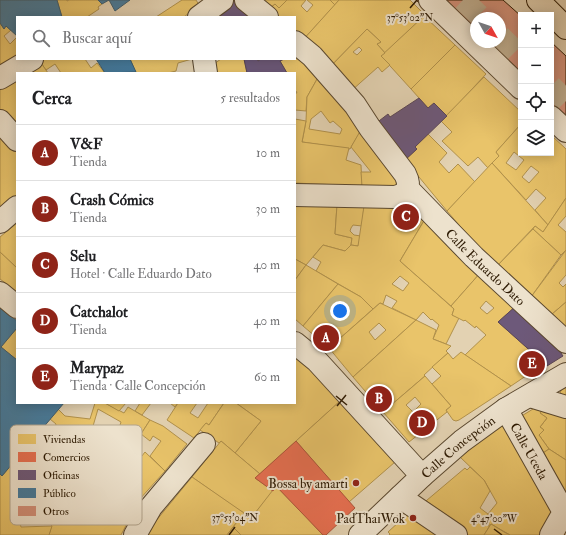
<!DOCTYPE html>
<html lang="es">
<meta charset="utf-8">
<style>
body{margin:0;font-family:"IM FELL Double Pica",serif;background:#f2f2f2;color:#202124}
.controls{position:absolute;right:12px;top:12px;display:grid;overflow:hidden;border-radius:0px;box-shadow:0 2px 10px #0003}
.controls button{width:36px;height:36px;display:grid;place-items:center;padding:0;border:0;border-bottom:1px solid #e0e0e0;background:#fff;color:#202124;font:20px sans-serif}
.compass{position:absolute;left:470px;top:12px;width:36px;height:36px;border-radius:50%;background:#fff;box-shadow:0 2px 10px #0003;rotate:130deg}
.you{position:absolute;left:340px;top:311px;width:14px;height:14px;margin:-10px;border:3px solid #fff;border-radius:50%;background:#1a73e8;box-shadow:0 0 0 6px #1a73e833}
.badge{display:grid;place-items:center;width:26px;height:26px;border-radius:50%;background:#8f2418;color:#fff;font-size:13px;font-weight:700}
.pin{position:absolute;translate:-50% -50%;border:2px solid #fff;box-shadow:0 1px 4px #0006}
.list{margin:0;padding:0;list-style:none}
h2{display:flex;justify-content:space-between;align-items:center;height:52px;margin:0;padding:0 16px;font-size:17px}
h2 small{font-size:13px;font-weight:400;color:#757577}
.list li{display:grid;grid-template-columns:26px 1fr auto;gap:12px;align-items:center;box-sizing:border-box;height:56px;padding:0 16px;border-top:1px solid #e0e0e0}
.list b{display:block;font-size:15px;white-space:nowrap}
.list p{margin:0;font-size:13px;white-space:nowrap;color:#757577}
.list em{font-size:13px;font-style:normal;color:#757577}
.icon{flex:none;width:22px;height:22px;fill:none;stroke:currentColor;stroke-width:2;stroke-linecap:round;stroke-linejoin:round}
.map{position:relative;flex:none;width:566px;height:535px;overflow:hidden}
.search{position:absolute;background:#fff;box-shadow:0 2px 10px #0003;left:16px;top:16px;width:280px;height:44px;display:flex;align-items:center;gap:10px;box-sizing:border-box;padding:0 14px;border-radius:0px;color:#757577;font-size:15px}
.panel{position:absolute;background:#fff;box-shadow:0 2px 10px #0003;left:16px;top:72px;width:280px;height:332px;border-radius:0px}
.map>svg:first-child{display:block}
.homes{fill:#e9c46a;stroke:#b1914b;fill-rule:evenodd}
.shops{fill:#e76f51;stroke:#af563a}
.offices{fill:#6d597a;stroke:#5a4656}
.public{fill:#457b9d;stroke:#3e5e6f}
.building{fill:#d39079;stroke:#2d1a03;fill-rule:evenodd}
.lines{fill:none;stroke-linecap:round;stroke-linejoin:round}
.minor-tunnel{stroke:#bfad8f;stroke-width:22;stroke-dasharray:22 11;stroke-linecap:butt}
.minor-casing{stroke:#5a482f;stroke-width:24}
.major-casing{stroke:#2d1a03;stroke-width:24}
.minor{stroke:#ede2cd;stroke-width:22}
.major{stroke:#e3d2b2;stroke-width:22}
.ticks{fill:none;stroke:#2d1a03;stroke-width:1.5}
.poi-dot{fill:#8f2418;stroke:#ede2cd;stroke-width:1.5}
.labels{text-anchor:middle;stroke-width:4;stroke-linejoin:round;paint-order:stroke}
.street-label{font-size:13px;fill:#2d1a03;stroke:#ede2cd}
.poi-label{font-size:13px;fill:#2d1a03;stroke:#ede2cd;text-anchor:end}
.key{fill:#ede2cd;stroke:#b3a690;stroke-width:1}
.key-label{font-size:11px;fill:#2d1a03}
.ticks-label{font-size:10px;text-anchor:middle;fill:#2d1a03;stroke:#ede2cd;stroke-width:4;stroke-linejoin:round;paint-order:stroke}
</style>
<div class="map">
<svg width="566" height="535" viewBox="0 0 566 535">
<rect width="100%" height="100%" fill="#e3d2b2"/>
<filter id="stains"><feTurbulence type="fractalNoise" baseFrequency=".005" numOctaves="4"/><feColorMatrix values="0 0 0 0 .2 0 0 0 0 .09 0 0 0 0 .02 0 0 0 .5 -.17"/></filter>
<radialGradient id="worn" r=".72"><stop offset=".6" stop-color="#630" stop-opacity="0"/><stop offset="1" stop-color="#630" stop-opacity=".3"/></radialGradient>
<g class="homes">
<polygon points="57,0 67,0 67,1 69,0 98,0 102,4 98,7 99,9 87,17 62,17"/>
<polygon points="182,0 196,0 199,5 184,17 156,17"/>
<polygon points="254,0 287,0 279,8 275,4 268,10"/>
<polygon points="287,0 306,0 301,6 307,12 313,5 307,0 330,0 335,5 302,41 295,35 295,17 275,17 268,10 275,4 279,8"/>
<polygon points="330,0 339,0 335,5"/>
<polygon points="339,0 410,0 423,13 422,15 424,16 385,53 377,44 381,42 367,29 330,67 302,41"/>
<polygon points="424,16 455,45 411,89 381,56"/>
<polygon points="0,23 4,29 6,26 11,30 4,36 10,44 17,37 17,59 0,74"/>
<path d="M 367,29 L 381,42 L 377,44 L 385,53 L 381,56 L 390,65 L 382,72 L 378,67 L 351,91 L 330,67 ZM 359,47 L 362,50 L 357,55 L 353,52 Z"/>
<polygon points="455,45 486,74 447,116 434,103 428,108 411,89"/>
<polygon points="295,51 321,72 307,97 306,111 295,110 295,95 297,92 295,91 295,73 287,73 280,61 284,59 295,59"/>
<polygon points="41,59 85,59 91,68 97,63 105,73 61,73 55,64 46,70 39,60"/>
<polygon points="130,59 192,59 178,63 176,71 168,73 136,73"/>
<polygon points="221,59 244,59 247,73 211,73 211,66"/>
<polygon points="39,60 48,73 18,73"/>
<path d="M 321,72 L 363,127 L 350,149 L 302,142 L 306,121 L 307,97 ZM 321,111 L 330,123 L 333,121 L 342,129 L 340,134 L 309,129 L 311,119 Z"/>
<polygon points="17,74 17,123 13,126 0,111 0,84"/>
<polygon points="484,77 521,112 521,124 496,152 499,156 488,168 478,157 468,166 442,141 452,132 441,121"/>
<polygon points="295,119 306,121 302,142 349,148 346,160 361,165 362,186 295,183"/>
<path d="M 521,124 L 521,153 L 551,153 L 551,135 L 566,149 L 566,198 L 548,225 L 535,210 L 546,198 L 536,189 L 526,200 L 492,163 L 499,156 L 496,152 ZM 514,152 L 524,160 L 516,170 L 506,163 ZM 531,166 L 539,172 L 529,183 L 522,177 Z"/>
<polygon points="362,128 400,177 395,187 362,186 361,172 371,172 351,147"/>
<polygon points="0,131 17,150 17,197 0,208"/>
<polygon points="428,134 447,153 439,162 449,173 458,164 475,182 447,211 405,160 417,149 415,147"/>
<polygon points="492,163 548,225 543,232 535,226 498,265 472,240 447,211"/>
<polygon points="566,198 566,216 558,225 566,232 566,250 561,255 533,229 535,226 543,232"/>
<polygon points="295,203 337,205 335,234 352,238 351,245 345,251 323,245 306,265 295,259"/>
<polygon points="337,205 364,206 362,226 353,225 351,228 350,231 354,235 361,236 358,246 351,245 352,238 335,234"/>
<path d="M 364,206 L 405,209 L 414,212 L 425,219 L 400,261 L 454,309 L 452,315 L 459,318 L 446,344 L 433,339 L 439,325 L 432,319 L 431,320 L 423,312 L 416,320 L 392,308 L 397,301 L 386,295 L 383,304 L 380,303 L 373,309 L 361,297 L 316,271 L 321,262 L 313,257 L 323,245 L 345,251 L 351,245 L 358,246 ZM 400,276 L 409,283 L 403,291 L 392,284 Z"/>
<polygon points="425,219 481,272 451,306 400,261"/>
<polygon points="17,223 17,268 0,252 0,237"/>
<polygon points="533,229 561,255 531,297 498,265"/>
<polygon points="566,250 566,275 559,283 563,287 566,284 566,302 551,315 531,297"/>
<polygon points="0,252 17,268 17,292 0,279"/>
<polygon points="295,259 306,265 295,280"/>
<polygon points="306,265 338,284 303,326 295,319 295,280"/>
<path d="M 481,272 L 517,305 L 498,322 L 535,355 L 542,365 L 511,386 L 465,355 L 486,335 L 476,326 L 475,328 L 465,320 L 464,321 L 452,315 L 454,309 L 451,306 ZM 486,301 L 494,308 L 487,314 L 480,308 Z"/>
<polygon points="338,284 361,297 373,309 329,348 303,326"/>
<polygon points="566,302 566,328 551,315"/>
<path d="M 380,303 L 416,320 L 353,377 L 329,348 ZM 379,323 L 386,330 L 375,340 L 369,332 Z"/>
<polygon points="416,320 436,330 433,339 451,346 446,351 448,353 424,375 425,376 383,412 353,377"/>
<polygon points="17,328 17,360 1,347"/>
<polygon points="461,352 511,386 459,420 456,421 453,420 446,410 451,406 432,384 441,376 432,367 448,353 453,359"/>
<polygon points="295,355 304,362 340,401 260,474 235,453 261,421 236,403 295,403"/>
<path d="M 425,376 L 451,406 L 446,410 L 447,412 L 409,442 L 383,412 ZM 415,397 L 421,404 L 413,412 L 406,405 Z"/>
<polygon points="566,387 566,400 559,397 561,390"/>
<polygon points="339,402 365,428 395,462 349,502 296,441"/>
<path d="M 95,403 L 105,403 L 124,413 L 128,407 L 150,420 L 129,453 L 138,461 L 145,452 L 165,471 L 139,500 L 121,535 L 49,535 L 52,524 L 18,513 L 11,483 L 19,481 L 11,465 L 42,428 L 50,435 L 54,436 L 56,424 L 50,419 L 58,409 L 65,416 L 90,419 ZM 98,409 L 121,422 L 108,464 L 84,457 ZM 37,452 L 60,459 L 51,486 L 53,486 L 50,495 L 30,490 L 25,480 L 32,459 ZM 69,491 L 104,501 L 95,521 L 63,512 Z"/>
<polygon points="105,403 126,403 119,411"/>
<polygon points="140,403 151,403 142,415 135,411"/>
<polygon points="170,403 178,403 175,407"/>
<polygon points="178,403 197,403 190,413 198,418 208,403 224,403 209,425 206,423 194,438 167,420"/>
<polygon points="224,403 236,403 261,421 235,453 221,441 219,443 200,430 206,423 209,425"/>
<polygon points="546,405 566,412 566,460 549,449 539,435 544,430 540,427 547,418 540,413"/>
<polygon points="546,405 540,413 547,418 540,427 544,430 539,435 549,449 537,457 515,420 533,409 532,407"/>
<polygon points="150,420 163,426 187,444 165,471 150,456 161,441 153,436 150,441 141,434"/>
<polygon points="508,420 557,511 544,535 510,535 491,524 489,527 488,514 497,503 484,480 460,457"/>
<polygon points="221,441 260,474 255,478 273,491 252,517 237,509 192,477"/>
<polygon points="549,449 566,460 566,503 537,457"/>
<polygon points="11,465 19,481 11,483 21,527 52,526 49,535 0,535 0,474 2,476"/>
<polygon points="470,467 484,480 490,491 480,508 488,514 489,527 484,535 461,535 420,506 465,468 467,470"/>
<polygon points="192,477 244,513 227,535 148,535 155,522"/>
<polygon points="276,486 309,520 323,535 241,535 233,527 245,512 252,517"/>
<polygon points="412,510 449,535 389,535 390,534 388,532"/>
<polygon points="491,524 504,532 510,535 484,535"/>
<polygon points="233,527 241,535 227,535"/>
</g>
<polygon class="shops" points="296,441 355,508 326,535 323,535 276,486 273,491 255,478"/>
<g class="offices">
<polygon points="234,0 236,0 254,17 213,17"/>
<polygon points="244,59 257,59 258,61 261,59 284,59 280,61 287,73 247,73"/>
<polygon points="419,98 428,108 434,103 447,116 415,147 417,149 405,160 375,124 388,114 390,117"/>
<polygon points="517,305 565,350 561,353 563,356 547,366 546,363 542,365 535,355 498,322"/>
</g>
<g class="public">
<polygon points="0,0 57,0 62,17 17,17 17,36 6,26 4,29 0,23"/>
<polygon points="98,0 130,0 115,11 109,0 102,4"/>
<polygon points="96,59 130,59 136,72 105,73"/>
<polygon points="0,307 17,321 17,328 1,347 17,360 17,403 64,403 2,476 0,474"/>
</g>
<g class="building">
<path d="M 416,0 L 503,0 L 521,16 L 521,94 ZM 476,18 L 500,18 L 500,42 L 476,42 Z"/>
<polygon points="551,42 566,56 566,134 551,121"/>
</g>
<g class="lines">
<g class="minor-tunnel">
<polyline points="463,0 482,18"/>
<polyline points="500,36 521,57"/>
<polyline points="551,86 566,101"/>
</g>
<g class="minor-casing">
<g id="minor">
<polyline points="246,0 267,17"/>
<polyline points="430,0 521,88"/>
<polyline points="199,17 222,0"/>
<path d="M 295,42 L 312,56 L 355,105 L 370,128 L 405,174 C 411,186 408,194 395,197 L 295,195"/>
<polyline points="204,59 206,73"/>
<polyline points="0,78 32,59"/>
<polyline points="551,117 566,131"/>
<polyline points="0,121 17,140"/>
<path id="s1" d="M 408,189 L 474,257 L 566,342"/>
<polyline points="0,222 17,207"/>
<polyline points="0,293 17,307"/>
<polyline points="295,343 317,361 422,476"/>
<polyline points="530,396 566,407"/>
<path id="s2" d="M 506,409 L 564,512 L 551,535"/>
<polyline points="400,497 456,535"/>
<polyline points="135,535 151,507 204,444"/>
<path id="s3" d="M 360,535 L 422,476 L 462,441 L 506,409 L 566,374"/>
</g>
</g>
<g class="major-casing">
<polyline id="major" points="538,0 566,28"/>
</g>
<use href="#minor" class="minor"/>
<use href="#major" class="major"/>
</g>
<path class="ticks" d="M 410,8 L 417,0M 336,396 L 347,405M 337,406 L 346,395M 494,529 L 502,535M 229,535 L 235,527"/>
<g class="poi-dot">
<circle cx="356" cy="483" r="4"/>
<circle cx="413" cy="518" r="4"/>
</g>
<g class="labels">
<g class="street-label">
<text dy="5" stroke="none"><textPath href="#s1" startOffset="110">Calle Eduardo Dato</textPath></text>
<text dy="5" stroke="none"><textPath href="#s3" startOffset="132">Calle Concepción</textPath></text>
<text dy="5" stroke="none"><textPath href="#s2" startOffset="48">Calle Uceda</textPath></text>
</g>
<g class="poi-label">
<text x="348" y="488">Bossa by amarti</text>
<text x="405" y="523">PadThaiWok</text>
</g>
</g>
<rect x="10" y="425" width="132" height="100" rx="6" class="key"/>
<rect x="18" y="434" width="18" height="10" fill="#e9c46a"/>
<rect x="18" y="452" width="18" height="10" fill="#e76f51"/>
<rect x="18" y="470" width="18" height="10" fill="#6d597a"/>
<rect x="18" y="488" width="18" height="10" fill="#457b9d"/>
<rect x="18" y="506" width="18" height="10" fill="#d39079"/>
<g class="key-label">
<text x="43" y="443">Viviendas</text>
<text x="43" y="461">Comercios</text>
<text x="43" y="479">Oficinas</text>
<text x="43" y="497">Público</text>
<text x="43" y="515">Otros</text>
</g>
<g class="ticks-label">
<text x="410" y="21">37°53'02"N</text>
<text x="235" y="521">37°53'04"N</text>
<text x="494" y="522">4°47'00"W</text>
</g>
<rect width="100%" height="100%" filter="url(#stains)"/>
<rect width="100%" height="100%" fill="url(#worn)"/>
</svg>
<div class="controls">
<button>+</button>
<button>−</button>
<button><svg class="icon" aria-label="locate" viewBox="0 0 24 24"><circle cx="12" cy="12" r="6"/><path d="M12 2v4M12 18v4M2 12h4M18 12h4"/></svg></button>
<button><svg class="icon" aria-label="layers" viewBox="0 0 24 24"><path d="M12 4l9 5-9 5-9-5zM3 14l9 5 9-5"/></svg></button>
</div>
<svg class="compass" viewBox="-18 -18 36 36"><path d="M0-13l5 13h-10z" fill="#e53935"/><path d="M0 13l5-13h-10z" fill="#757577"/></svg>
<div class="you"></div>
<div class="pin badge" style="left:326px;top:338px">A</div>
<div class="pin badge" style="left:379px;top:399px">B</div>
<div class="pin badge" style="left:406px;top:217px">C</div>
<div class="pin badge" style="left:422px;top:423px">D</div>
<div class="pin badge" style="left:532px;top:364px">E</div>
<div class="search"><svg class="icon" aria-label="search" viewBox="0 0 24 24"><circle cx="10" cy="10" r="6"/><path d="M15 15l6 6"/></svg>Buscar aquí</div>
<section class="panel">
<h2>Cerca<small>5 resultados</small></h2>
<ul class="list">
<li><span class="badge">A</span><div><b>V&amp;F</b><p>Tienda</p></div><em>10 m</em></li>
<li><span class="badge">B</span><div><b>Crash Cómics</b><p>Tienda</p></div><em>30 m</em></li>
<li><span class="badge">C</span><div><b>Selu</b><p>Hotel · Calle Eduardo Dato</p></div><em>40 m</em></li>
<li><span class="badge">D</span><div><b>Catchalot</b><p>Tienda</p></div><em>40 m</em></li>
<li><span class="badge">E</span><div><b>Marypaz</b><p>Tienda · Calle Concepción</p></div><em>60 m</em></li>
</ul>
</section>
</div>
